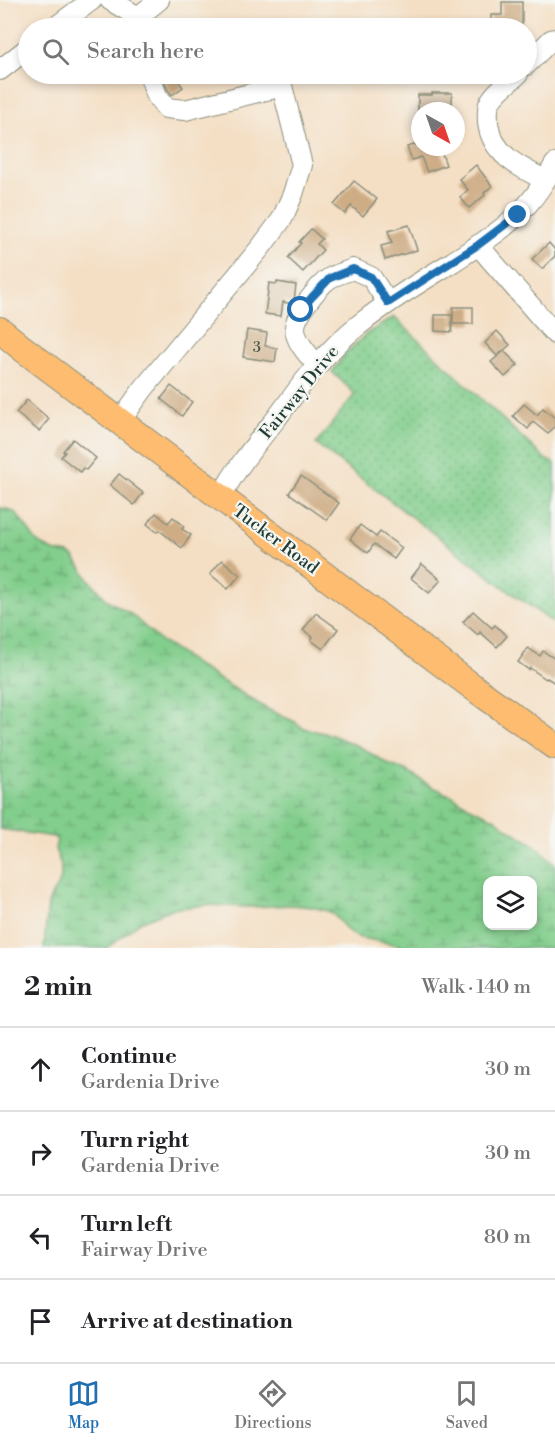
<!DOCTYPE html>
<meta charset="utf-8">
<style>
body{margin:0;font-family:"Libre Bodoni",serif;background:#f6f6f6;color:#202124}
.controls{position:absolute;right:18px;bottom:18px;display:grid;overflow:hidden;border-radius:12px;box-shadow:0 3px 9px #0003}
.controls button{width:54px;height:54px;display:grid;place-items:center;padding:0;border:0;border-bottom:2px solid #e0e0e0;background:#fff;color:#202124;font:30px sans-serif}
.compass{position:absolute;left:411px;top:102px;width:54px;height:54px;border-radius:50%;background:#fff;box-shadow:0 3px 9px #0003;rotate:140deg}
.stop{position:absolute;width:18px;height:18px;margin:-14px;border:4px solid #1f6fb2;border-radius:50%;background:#fff}
.stop.end{background:#1f6fb2;border-color:#fff;box-shadow:0 2px 6px #0008}
.list{margin:0;padding:0;list-style:none}
h2{display:flex;justify-content:space-between;align-items:center;height:78px;margin:0;padding:0 24px;font-size:26px}
h2 small{font-size:20px;font-weight:400;color:#757577}
.list li{display:grid;grid-template-columns:39px 1fr auto;gap:18px;align-items:center;box-sizing:border-box;height:84px;padding:0 24px;border-top:2px solid #e0e0e0}
.list b{display:block;font-size:22px;white-space:nowrap}
.list p{margin:0;font-size:20px;white-space:nowrap;color:#757577}
.list em{font-size:20px;font-style:normal;color:#757577}
.icon{flex:none;width:33px;height:33px;fill:none;stroke:currentColor;stroke-width:2;stroke-linecap:round;stroke-linejoin:round}
.map{position:relative;flex:none;width:555px;height:948px;overflow:hidden}
.search{position:absolute;background:#fff;box-shadow:0 3px 9px #0003;left:18px;right:18px;top:18px;height:66px;display:flex;align-items:center;gap:15px;box-sizing:border-box;padding:0 21px;border-radius:33px;color:#757577;font-size:22px}
.sheet{height:414px;background:#fff}
nav{display:flex;justify-content:space-around;align-items:center;box-sizing:border-box;height:84px;border-top:2px solid #e0e0e0;background:#fff;font-size:16px;color:#757577}
nav a{display:grid;justify-items:center;gap:3px}
nav .on{color:#1f6fb2}
.map>svg:first-child{display:block}
.grass{fill:url(#grass-dots);stroke:#508660;stroke-width:1.5}
.wetland{fill:url(#wetland-marsh);stroke:#508660;stroke-width:1.5;fill-rule:evenodd}
.building{fill:#ceac84}
.lines{fill:none;stroke-linecap:round;stroke-linejoin:round}
.minor-casing{stroke:#8a8e7c;stroke-width:22}
.major-casing{stroke:#8a8e7c;stroke-width:28}
.minor{stroke:#fff;stroke-width:20}
.major{stroke:#fdbc6f;stroke-width:26}
.route{stroke:#1f6fb2;stroke-width:8}
.labels{text-anchor:middle;stroke-width:4.5;stroke-linejoin:round;paint-order:stroke}
.number-label{font-size:15px;fill:#4b5948}
.street-label{font-size:18px;fill:#1f3d34;stroke:#f6f6f2}
</style>
<div class="map">
<svg width="555" height="948" viewBox="0 0 555 948">
<defs>
<pattern id="grass-dots" width="8" height="8" patternUnits="userSpaceOnUse" patternTransform="scale(1.5)"><rect width="8" height="8" fill="#82ce8c"/><path d="M2 2h.1M6 6h.1" fill="none" stroke="#6aa873" stroke-width="1.8" stroke-linecap="round"/></pattern>
<pattern id="wetland-marsh" width="20" height="14" patternUnits="userSpaceOnUse" patternTransform="scale(1.5)"><rect width="20" height="14" fill="#82ce8c"/><path d="M1 5h8M5 5V1M11 12h8M15 12V8" fill="none" stroke="#6aa873"/></pattern>
</defs>
<rect width="100%" height="100%" fill="#f6f6f2"/>
<filter id="ink" filterUnits="userSpaceOnUse"><feTurbulence type="fractalNoise" baseFrequency=".0167" numOctaves="2"/><feDisplacementMap in="SourceGraphic" scale="12" xChannelSelector="R" yChannelSelector="G"/><feConvolveMatrix kernelMatrix="1 2 1 2 8 2 1 2 1" color-interpolation-filters="sRGB"/></filter>
<filter id="wash" filterUnits="userSpaceOnUse"><feTurbulence type="fractalNoise" baseFrequency=".008" numOctaves="4" result="noise"/><feDisplacementMap in="SourceGraphic" scale="24" xChannelSelector="R" yChannelSelector="G"/><feGaussianBlur stdDeviation="1.35" result="paint"/><feColorMatrix in="noise" values="0 0 0 0 0 0 0 0 0 0 0 0 0 0 0 0 0 1.4 0 .05"/><feComposite in="paint" operator="in"/></filter>
<g filter="url(#wash)">
<rect width="100%" height="100%" fill="#f4dfc4"/>
<polygon class="grass" points="394,317 545,459 555,464 555,624 506,589 316,444 355,394 332,372 347,352 366,334"/>
<path class="wetland" d="M 0,508 L 7,509 L 16,513 L 37,542 L 52,551 L 69,554 L 74,557 L 88,578 L 107,600 L 131,614 L 158,639 L 204,670 L 267,709 L 295,722 L 303,728 L 332,735 L 360,747 L 388,764 L 406,771 L 432,787 L 440,790 L 444,793 L 451,795 L 468,806 L 496,819 C 507,831 525,837 537,847 C 544,852 549,859 555,864 L 555,948 L 403,948 L 398,945 L 357,937 L 348,931 L 334,915 L 328,911 L 312,907 L 291,905 L 251,907 L 206,905 L 171,909 L 140,922 L 107,948 L 44,948 L 48,905 L 52,894 L 60,882 L 61,875 L 61,865 L 55,849 L 57,840 L 54,837 L 0,829 ZM 488,880 L 532,880 L 532,926 L 488,926 Z"/>
<g id="blocks">
<g class="building">
<polygon points="502,2 522,2 522,28 491,28 491,15 502,15"/>
<polygon points="165,74 173,74 183,87 172,95 168,90 162,76"/>
<polygon points="432,93 452,93 452,105 441,105 441,111 418,111 418,95 432,95"/>
<polygon points="420,143 420,147 446,147 446,149 441,151 446,165 427,172 421,157 412,160 407,147"/>
<polygon points="476,165 492,186 484,193 485,195 469,208 460,197 468,190 459,179"/>
<polygon points="354,181 377,199 363,216 351,206 345,214 334,205"/>
<polygon points="409,225 417,250 385,260 381,246 392,243 388,231"/>
<polygon points="311,229 322,239 317,244 323,250 303,272 288,258 301,243 299,242"/>
<polygon points="549,243 555,250 555,256 542,269 532,259"/>
<polygon points="277,282 296,285 294,301 292,304 283,302 281,316 265,314 269,283 277,284"/>
<rect x="453" y="307" width="20" height="17"/>
<polygon points="435,315 452,315 452,332 435,331"/>
<polygon points="247,330 267,333 265,346 277,348 275,362 243,357"/>
<polygon points="497,331 510,345 497,356 485,343"/>
<polygon points="504,351 518,365 505,377 491,362"/>
<polygon points="171,386 192,402 182,416 161,399"/>
<polygon points="27,400 49,419 39,431 16,413"/>
<polygon points="524,404 537,415 543,408 555,418 555,426 548,434 533,422 528,429 513,416"/>
<polygon points="73,439 96,458 86,470 83,468 80,472 61,457 65,452 63,451"/>
<polygon points="119,474 143,493 134,505 110,485"/>
<polygon points="301,476 339,503 327,520 289,493"/>
<polygon points="156,513 168,523 173,517 184,526 182,529 191,535 182,548 159,530 157,532 147,524"/>
<polygon points="360,525 376,537 380,532 402,548 394,559 374,544 368,553 350,539"/>
<polygon points="222,560 240,575 228,589 210,574"/>
<polygon points="422,564 441,580 429,593 411,578"/>
<polygon points="473,611 492,628 495,625 507,636 497,647 480,632 478,635 463,622"/>
<polygon points="316,613 338,629 323,649 311,640 313,637 303,630"/>
<polygon points="528,648 540,656 543,651 555,659 555,683 547,678 546,679 530,668 529,670 518,662"/>
</g>
</g>
</g>
<g filter="url(#ink)">
<use href="#blocks" fill-opacity="0" stroke="#8a8e7c" stroke-width="1.5"/>
<g class="lines">
<g class="minor-casing">
<g id="minor">
<polyline points="110,0 138,17 159,0"/>
<polyline points="54,28 92,0"/>
<polyline points="526,65 551,40 555,39"/>
<polyline points="0,70 28,48"/>
<path d="M 518,74 C 509,83 494,92 489,104 C 487,110 488,117 488,123 C 492,154 519,167 545,180"/>
<polyline points="478,245 555,334"/>
<path d="M 317,365 C 308,354 296,343 295,328 C 295,315 319,285 330,278 C 337,274 346,272 353,269 L 371,277 L 388,303"/>
<polyline points="120,421 144,388 261,247 282,219 293,194 302,165 282,86 185,110 166,108 157,96 149,74"/>
<path d="M 221,497 C 235,469 256,444 276,419 C 301,385 326,350 360,324 C 389,301 420,282 451,263 C 477,246 506,229 527,205 C 538,193 547,178 555,164"/>
</g>
</g>
<g class="major-casing">
<polyline id="major" points="0,330 22,348 481,693 555,746"/>
</g>
<use href="#minor" class="minor"/>
<use href="#major" class="major"/>
</g>
</g>
<g class="lines" filter="url(#ink)">
<polyline class="route" points="301,310 312,297 330,278 353,269 371,277 388,303 478,245 518,215"/>
</g>
<g class="labels">
<g class="number-label">
<text x="257" y="352">3</text>
</g>
<g class="street-label">
<text transform="translate(299 392) rotate(-51)" y="6">Fairway Drive</text>
<text transform="translate(276 539) rotate(37)" y="6">Tucker Road</text>
</g>
</g>
</svg>
<div class="controls">
<button><svg class="icon" aria-label="layers" viewBox="0 0 24 24"><path d="M12 4l9 5-9 5-9-5zM3 14l9 5 9-5"/></svg></button>
</div>
<svg class="compass" viewBox="-18 -18 36 36"><path d="M0-13l5 13h-10z" fill="#e53935"/><path d="M0 13l5-13h-10z" fill="#757577"/></svg>
<div class="stop" style="left:301px;top:310px"></div>
<div class="stop end" style="left:518px;top:215px"></div>
<div class="search"><svg class="icon" aria-label="search" viewBox="0 0 24 24"><circle cx="10" cy="10" r="6"/><path d="M15 15l6 6"/></svg>Search here</div>
</div>
<section class="sheet">
<h2>2 min<small>Walk · 140 m</small></h2>
<ul class="list">
<li><svg class="icon" aria-label="ahead" viewBox="0 0 24 24"><path d="M12 20V5M6 11l6-6 6 6"/></svg><div><b>Continue</b><p>Gardenia Drive</p></div><em>30 m</em></li>
<li><svg class="icon" aria-label="right" viewBox="0 0 24 24"><path d="M7 20v-9h11M14 6l5 5-5 5"/></svg><div><b>Turn right</b><p>Gardenia Drive</p></div><em>30 m</em></li>
<li><svg class="icon" aria-label="left" viewBox="0 0 24 24"><path d="M17 20v-9H6M10 6l-5 5 5 5"/></svg><div><b>Turn left</b><p>Fairway Drive</p></div><em>80 m</em></li>
<li><svg class="icon" aria-label="arrive" viewBox="0 0 24 24"><path d="M6 21V4h12l-3 4 3 4H6"/></svg><div><b>Arrive at destination</b></div></li>
</ul>
</section>
<nav>
<a class="on"><svg class="icon" aria-label="map" viewBox="0 0 24 24"><path d="M3 6l6-2 6 2 6-2v14l-6 2-6-2-6 2zM9 4v14M15 6v14"/></svg>Map</a>
<a><svg class="icon" aria-label="directions" viewBox="0 0 24 24"><path d="M12 3l9 9-9 9-9-9zM9 14v-3h6M13 9l2 2-2 2"/></svg>Directions</a>
<a><svg class="icon" aria-label="saved" viewBox="0 0 24 24"><path d="M7 4h10v16l-5-4-5 4z"/></svg>Saved</a>
</nav>
